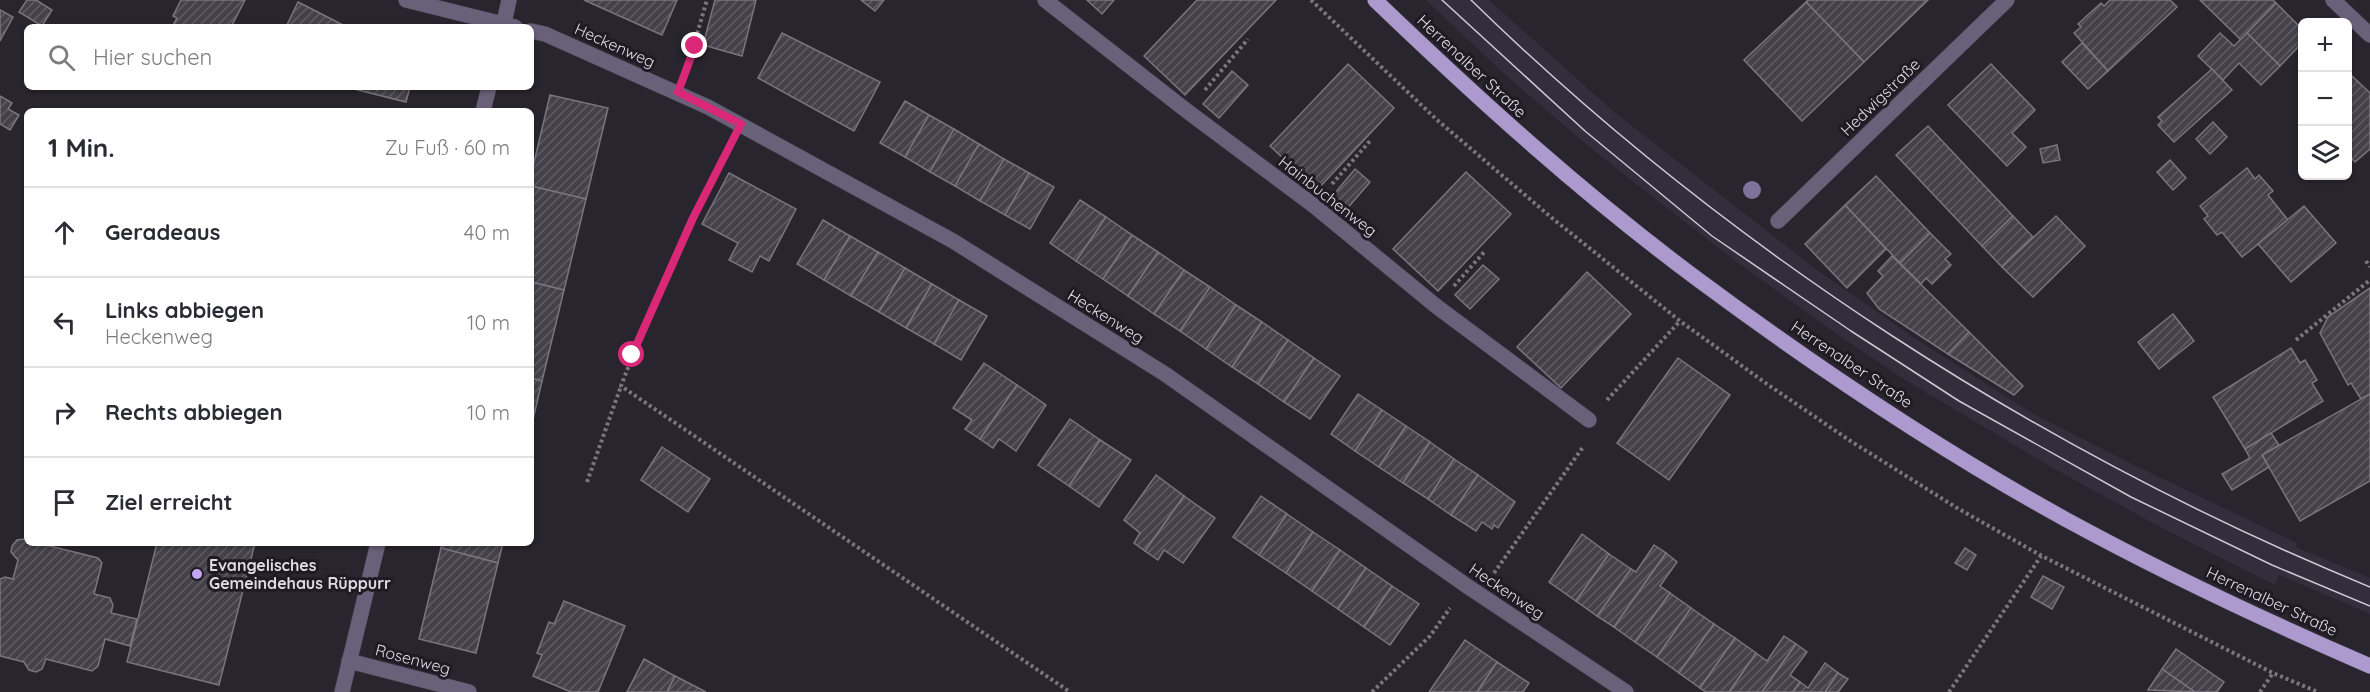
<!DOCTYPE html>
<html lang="de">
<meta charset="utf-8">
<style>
body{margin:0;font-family:Quicksand,sans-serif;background:#f2f2f3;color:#2b2b33}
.controls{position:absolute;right:18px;top:18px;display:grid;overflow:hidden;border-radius:9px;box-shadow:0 2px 4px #0004}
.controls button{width:54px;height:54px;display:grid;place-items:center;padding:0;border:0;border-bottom:2px solid #e1e1e2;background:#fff;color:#2b2b33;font:30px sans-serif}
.stop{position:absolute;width:18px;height:18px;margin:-14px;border:4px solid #db2777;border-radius:50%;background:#fff}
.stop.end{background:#db2777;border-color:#fff;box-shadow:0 2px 6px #0008}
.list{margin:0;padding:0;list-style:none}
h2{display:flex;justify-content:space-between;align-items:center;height:78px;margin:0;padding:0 24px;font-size:26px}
h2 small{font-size:20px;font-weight:400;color:#7c7c81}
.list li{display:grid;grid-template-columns:39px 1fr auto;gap:18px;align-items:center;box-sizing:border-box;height:90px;padding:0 24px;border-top:2px solid #e1e1e2}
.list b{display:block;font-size:22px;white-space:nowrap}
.list p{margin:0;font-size:20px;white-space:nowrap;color:#7c7c81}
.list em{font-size:20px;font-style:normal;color:#7c7c81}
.icon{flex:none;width:33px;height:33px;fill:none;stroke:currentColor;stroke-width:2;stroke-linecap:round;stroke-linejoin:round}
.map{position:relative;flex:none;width:2370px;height:692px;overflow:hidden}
.search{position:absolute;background:#fff;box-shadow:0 2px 4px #0004;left:24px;top:24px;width:510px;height:66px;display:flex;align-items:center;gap:15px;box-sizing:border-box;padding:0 21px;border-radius:9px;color:#7c7c81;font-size:22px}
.panel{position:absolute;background:#fff;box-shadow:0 2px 4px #0004;left:24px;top:108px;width:510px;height:438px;border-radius:9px}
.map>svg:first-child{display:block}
.built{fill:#332d3c}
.building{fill:url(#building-hatch);stroke:#797580;stroke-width:1.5}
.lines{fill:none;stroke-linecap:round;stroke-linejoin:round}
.minor-casing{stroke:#45424b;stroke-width:16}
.major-casing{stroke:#45424b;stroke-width:16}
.path{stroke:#78767e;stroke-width:4;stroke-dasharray:3 3;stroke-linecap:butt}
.minor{stroke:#69607a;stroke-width:15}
.major{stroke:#ac99ce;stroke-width:15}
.tram{stroke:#ccc9d0;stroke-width:1.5}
.tree{fill:#81729b}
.route{stroke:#db2777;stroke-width:8}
.poi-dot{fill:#c3a7f2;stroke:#1e1b24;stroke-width:2}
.labels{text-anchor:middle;stroke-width:6;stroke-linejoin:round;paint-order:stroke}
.street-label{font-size:16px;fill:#dedce2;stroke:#1e1b24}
.poi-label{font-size:16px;font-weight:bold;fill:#dedce2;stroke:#1e1b24;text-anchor:start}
</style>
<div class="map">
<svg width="2370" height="692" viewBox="0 0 2370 692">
<defs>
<pattern id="building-hatch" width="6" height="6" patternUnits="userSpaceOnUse" patternTransform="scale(1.5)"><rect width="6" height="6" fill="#44414a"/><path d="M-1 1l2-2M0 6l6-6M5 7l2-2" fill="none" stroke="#5f5c64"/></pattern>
</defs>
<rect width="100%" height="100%" fill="#28252e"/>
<polygon class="built" points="1426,0 1489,0 1613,111 1817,270 1919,341 2032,413 2132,464 2297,543 2296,547 2370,578 2370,614 2279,575 2275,585 2160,527 2051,467 1902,378 1838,335 1738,263 1636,184 1581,140 1500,70"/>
<g class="building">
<polygon points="27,0 36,0 52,10 42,26 19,12"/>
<polygon points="181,0 245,0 231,27 172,27 177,18 173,16"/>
<polygon points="584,0 677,0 662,35"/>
<polygon points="715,0 756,0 742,56 703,45"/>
<polygon points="861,0 884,0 875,11"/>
<polygon points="1087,0 1114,0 1102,14"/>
<polygon points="1197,0 1276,0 1185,95 1144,56"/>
<polygon points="1808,0 1928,0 1864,62 1806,2"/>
<polygon points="2110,0 2170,0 2177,7 2108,71 2074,33 2081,27 2078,24 2101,3 2104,6"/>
<polygon points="2200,0 2273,0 2276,3 2241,40"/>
<polygon points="298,2 347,27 286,27"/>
<polygon points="1806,2 1864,62 1802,121 1744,60"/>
<polygon points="2276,3 2302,29 2302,43 2280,66 2247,33"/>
<polygon points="0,10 13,17 0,41"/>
<polygon points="782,33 880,82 854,131 758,78"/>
<polygon points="2220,33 2234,46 2247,33 2280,66 2261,85 2239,63 2223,80 2198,56"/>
<polygon points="2082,43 2108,71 2088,89 2062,62"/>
<polygon points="1348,64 1394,108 1317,190 1270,146"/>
<polygon points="1991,64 2035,110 2012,133 2026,147 2007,166 1948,105"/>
<polygon points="2212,69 2232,90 2174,142 2158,125 2162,121 2158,117"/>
<polygon points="1232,71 1248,85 1219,118 1203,104"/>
<polygon points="2352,76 2370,93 2370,149 2355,162 2348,155 2348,81"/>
<polygon points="346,87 410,87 406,102"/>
<polygon points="550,95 608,108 586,199 531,186 531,175"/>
<polygon points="0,96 12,103 8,109 19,115 10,130 0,124"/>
<polygon points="905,101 929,115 905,157 880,143"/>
<polygon points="929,115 954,129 930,172 905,157"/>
<polygon points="2213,122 2227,137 2210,154 2196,139"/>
<polygon points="1928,126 2013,216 1982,246 1896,155"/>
<polygon points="954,129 979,144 955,186 930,172"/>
<polygon points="979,144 1004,159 980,201 955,186"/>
<polygon points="2057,145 2060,160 2043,163 2040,149"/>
<polygon points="1004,159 1029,173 1005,215 980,201"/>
<polygon points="2170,160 2186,178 2173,190 2157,172"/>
<polygon points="2247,168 2255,179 2259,175 2273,191 2268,195 2288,220 2242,257 2222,232 2217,235 2204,219 2208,216 2200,206"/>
<polygon points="1355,169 1370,182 1345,211 1330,199"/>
<polygon points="1466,172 1511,214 1438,291 1393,249"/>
<polygon points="729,173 796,209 769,261 760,256 752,272 729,260 738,243 702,224"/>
<polygon points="1029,173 1054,187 1030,229 1005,215"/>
<polygon points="1876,176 1930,233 1900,263 1845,205"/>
<polygon points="531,186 586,199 564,290 531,282"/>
<polygon points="1080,200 1106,217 1076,261 1050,243"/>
<polygon points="1845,205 1886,249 1847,288 1805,244"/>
<polygon points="2304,206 2336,243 2291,282 2258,244"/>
<polygon points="2013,216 2033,237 2002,267 1982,246"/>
<polygon points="2056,216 2085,246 2033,297 2002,267"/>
<polygon points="1106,217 1132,235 1103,279 1076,261"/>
<polygon points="823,220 850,236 824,280 797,264"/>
<polygon points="1930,233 1951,254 1945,259 1951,265 1932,284 1926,278 1921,284 1900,263"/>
<polygon points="1132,235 1158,252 1128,296 1103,279"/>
<polygon points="850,236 878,252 851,296 824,280"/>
<polygon points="878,252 905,268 879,312 851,296"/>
<polygon points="1158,252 1184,270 1154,314 1128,296"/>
<polygon points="1892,256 1969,332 1948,354 1879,309 1867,293 1883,276 1878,271"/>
<polygon points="1483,265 1499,279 1470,309 1455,295"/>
<polygon points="905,268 932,284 906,328 879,312"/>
<polygon points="1184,270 1210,287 1180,331 1154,314"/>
<polygon points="1587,272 1631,314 1561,388 1517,347"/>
<polygon points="531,282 564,290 542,381 531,378"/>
<polygon points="932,284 959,300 934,344 906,328"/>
<polygon points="1210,287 1236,305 1206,349 1180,331"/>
<polygon points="2370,288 2370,394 2361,399 2351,383 2348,385 2320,333 2328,317"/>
<polygon points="959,300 987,316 961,360 934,344"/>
<polygon points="1236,305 1262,322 1232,367 1206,349"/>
<polygon points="2173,314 2194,341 2159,369 2138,342"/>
<polygon points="1262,322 1288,340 1258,384 1232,367"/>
<polygon points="1969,332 2023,386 2014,395 1948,354"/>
<polygon points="1288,340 1314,358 1284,402 1258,384"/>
<polygon points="2291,348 2300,363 2305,360 2317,380 2312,383 2323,401 2245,449 2213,397"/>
<polygon points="1314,358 1340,376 1310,419 1284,402"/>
<polygon points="1678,358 1730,395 1669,480 1617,443"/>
<polygon points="984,363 1017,385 980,439 965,429 972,420 953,408"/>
<polygon points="531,378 542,381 531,428"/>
<polygon points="1017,385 1046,405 1016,451 999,439 993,448 980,439"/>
<polygon points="1358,394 1382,410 1355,451 1331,434"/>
<polygon points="2370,394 2370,481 2300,521 2262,455"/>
<polygon points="1382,410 1406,426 1379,467 1355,451"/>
<polygon points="1070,419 1100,440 1069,486 1038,465"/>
<polygon points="1406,426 1430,442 1403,483 1379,467"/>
<polygon points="2271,433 2279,445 2262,455 2269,467 2232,490 2222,474 2250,458 2245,449"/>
<polygon points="1100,440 1131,460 1099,507 1069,486"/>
<polygon points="1430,442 1454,459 1428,499 1403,483"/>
<polygon points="662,447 710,479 688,512 641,480"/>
<polygon points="1454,459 1478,475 1451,515 1428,499"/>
<polygon points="1156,475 1184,496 1145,551 1134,543 1140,533 1124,520"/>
<polygon points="1478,475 1515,502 1498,528 1494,525 1492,529 1482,522 1476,531 1451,515"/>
<polygon points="1184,496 1215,518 1183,563 1164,550 1158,560 1145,551"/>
<polygon points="1261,496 1287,514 1259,555 1233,537"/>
<polygon points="1287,514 1313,532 1286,573 1259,555"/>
<polygon points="1313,532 1340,550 1312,591 1286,573"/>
<polygon points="1582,534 1609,554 1576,601 1549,582"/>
<polygon points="24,539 27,540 27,543 38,543 98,558 102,563 94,594 110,598 113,605 111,613 137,619 130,646 105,639 98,666 92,671 46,659 42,669 36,672 29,670 24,662 0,656 0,579 5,577 13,579 18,560 11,552 12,546 17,540"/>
<polygon points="157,543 255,543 219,685 127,662"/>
<polygon points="442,543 503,543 498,563 441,548"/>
<polygon points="1654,545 1666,553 1614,627 1597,616 1631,569 1636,572"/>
<polygon points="441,548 498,563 476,653 419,639"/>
<polygon points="1965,548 1976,555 1967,570 1955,563"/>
<polygon points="1340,550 1366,568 1338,609 1312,591"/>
<polygon points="1666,553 1677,562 1660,586 1670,593 1635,642 1614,627"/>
<polygon points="1609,554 1631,569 1597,616 1576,601"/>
<polygon points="1366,568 1392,586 1364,627 1338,609"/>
<polygon points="2043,576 2064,587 2052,609 2031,597"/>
<polygon points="1392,586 1419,604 1390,645 1364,627"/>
<polygon points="1670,593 1691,608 1657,657 1635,642"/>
<polygon points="564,601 625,626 598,692 571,692 533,676 542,655 537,653 549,622 554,624"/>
<polygon points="1691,608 1714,624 1679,673 1657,657"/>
<polygon points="1714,624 1735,638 1700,688 1679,673"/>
<polygon points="1784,636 1796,644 1762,692 1729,692 1756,653 1767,661"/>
<polygon points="1735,638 1756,653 1729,692 1706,692 1700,688"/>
<polygon points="1465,640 1497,662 1477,692 1429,692"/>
<polygon points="1796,644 1807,652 1790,675 1800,682 1793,692 1762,692"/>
<polygon points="2176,649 2224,682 2217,692 2195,692 2162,669"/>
<polygon points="644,659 675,676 667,692 627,692"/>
<polygon points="1497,662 1529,683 1523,692 1477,692"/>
<polygon points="1825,663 1838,673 1825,692 1793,692 1800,682 1808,688"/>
<polygon points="2162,669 2195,692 2148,690"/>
<polygon points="1838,673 1848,679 1838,692 1825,692"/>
<polygon points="675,676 706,692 667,692"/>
</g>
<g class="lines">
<g class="minor-casing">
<g id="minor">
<polyline points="406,0 515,27"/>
<polyline points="1045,0 1187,111 1313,205 1436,306 1589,420"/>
<polyline points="2333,0 2370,35"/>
<polyline points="503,27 509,0"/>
<polyline points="531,31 545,34 708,107 953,241 1165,374 1467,586 1626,692"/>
<polyline points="483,111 489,87"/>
<polyline points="1778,221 2007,0"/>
<polyline points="349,661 469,692"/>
<polyline points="342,692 378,543"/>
</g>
</g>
<g class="major-casing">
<path id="major" d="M 1375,0 C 1478,99 1585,196 1700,281 C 1816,367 1938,449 2065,519 C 2164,573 2266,621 2370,666"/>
</g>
<g class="path">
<polyline points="1311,0 1436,119 1552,218 1680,321 1767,384 1849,440 1957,508 2042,556 2273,673 2318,692"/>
<polyline points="687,68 707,0"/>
<polyline points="1205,90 1248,39"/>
<path d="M 728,149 C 688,226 652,305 621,386 L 1070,692"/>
<polyline points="1332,184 1370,141"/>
<polyline points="2366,261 2370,267"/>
<polyline points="1454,286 1485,251"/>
<polyline points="2296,340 2370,280"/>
<polyline points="1607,400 1680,321"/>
<polyline points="587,482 621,386"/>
<polyline points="1494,573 1583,447"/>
<polyline points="1372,692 1430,636 1450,608"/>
<polyline points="1949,692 2041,556"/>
<polyline points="2260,692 2273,673"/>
</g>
<use href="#minor" class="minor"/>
<use href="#major" class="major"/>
<g class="tram">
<polyline points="1442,0 1585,131 1712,236 1851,331 1959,401 2131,497 2272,565 2370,606"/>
<path d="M 1471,0 C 1726,249 2041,452 2370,587"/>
</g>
</g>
<circle class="tree" cx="1752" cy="190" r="9"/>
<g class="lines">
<polyline class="route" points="632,355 693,218 741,124 678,92 695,46"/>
</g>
<circle class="poi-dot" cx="197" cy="574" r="6"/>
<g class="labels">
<g class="street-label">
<text transform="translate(615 45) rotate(24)" y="6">Heckenweg</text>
<text transform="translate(1472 66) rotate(43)" y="6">Herrenalber Straße</text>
<text transform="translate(1880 97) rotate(-44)" y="6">Hedwigstraße</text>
<text transform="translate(1328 196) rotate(38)" y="6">Hainbuchenweg</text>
<text transform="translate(1106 316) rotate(32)" y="6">Heckenweg</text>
<text transform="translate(1852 364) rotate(34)" y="6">Herrenalber Straße</text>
<text transform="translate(1507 591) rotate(34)" y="6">Heckenweg</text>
<text transform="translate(2272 601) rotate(25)" y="6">Herrenalber Straße</text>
<text transform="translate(413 659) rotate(15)" y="6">Rosenweg</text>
</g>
<g class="poi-label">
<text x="209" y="571">Evangelisches<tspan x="209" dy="18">Gemeindehaus Rüppurr</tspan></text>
</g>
</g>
</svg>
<div class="controls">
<button>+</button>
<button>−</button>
<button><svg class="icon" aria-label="layers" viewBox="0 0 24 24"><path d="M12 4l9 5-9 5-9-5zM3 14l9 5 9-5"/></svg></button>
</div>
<div class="stop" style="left:632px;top:355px"></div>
<div class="stop end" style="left:695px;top:46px"></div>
<div class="search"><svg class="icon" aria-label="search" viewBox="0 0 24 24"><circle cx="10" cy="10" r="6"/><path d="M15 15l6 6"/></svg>Hier suchen</div>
<section class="panel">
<h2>1 Min.<small>Zu Fuß · 60 m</small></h2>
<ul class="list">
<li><svg class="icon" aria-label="ahead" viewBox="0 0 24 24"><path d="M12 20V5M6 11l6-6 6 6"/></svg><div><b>Geradeaus</b></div><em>40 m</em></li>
<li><svg class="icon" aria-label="left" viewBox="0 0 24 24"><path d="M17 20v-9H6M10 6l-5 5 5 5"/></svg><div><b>Links abbiegen</b><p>Heckenweg</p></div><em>10 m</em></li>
<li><svg class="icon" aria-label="right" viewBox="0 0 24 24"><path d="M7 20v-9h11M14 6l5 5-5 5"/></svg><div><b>Rechts abbiegen</b></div><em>10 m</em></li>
<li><svg class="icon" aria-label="arrive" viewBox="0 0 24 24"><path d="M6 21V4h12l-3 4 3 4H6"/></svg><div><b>Ziel erreicht</b></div></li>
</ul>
</section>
</div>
